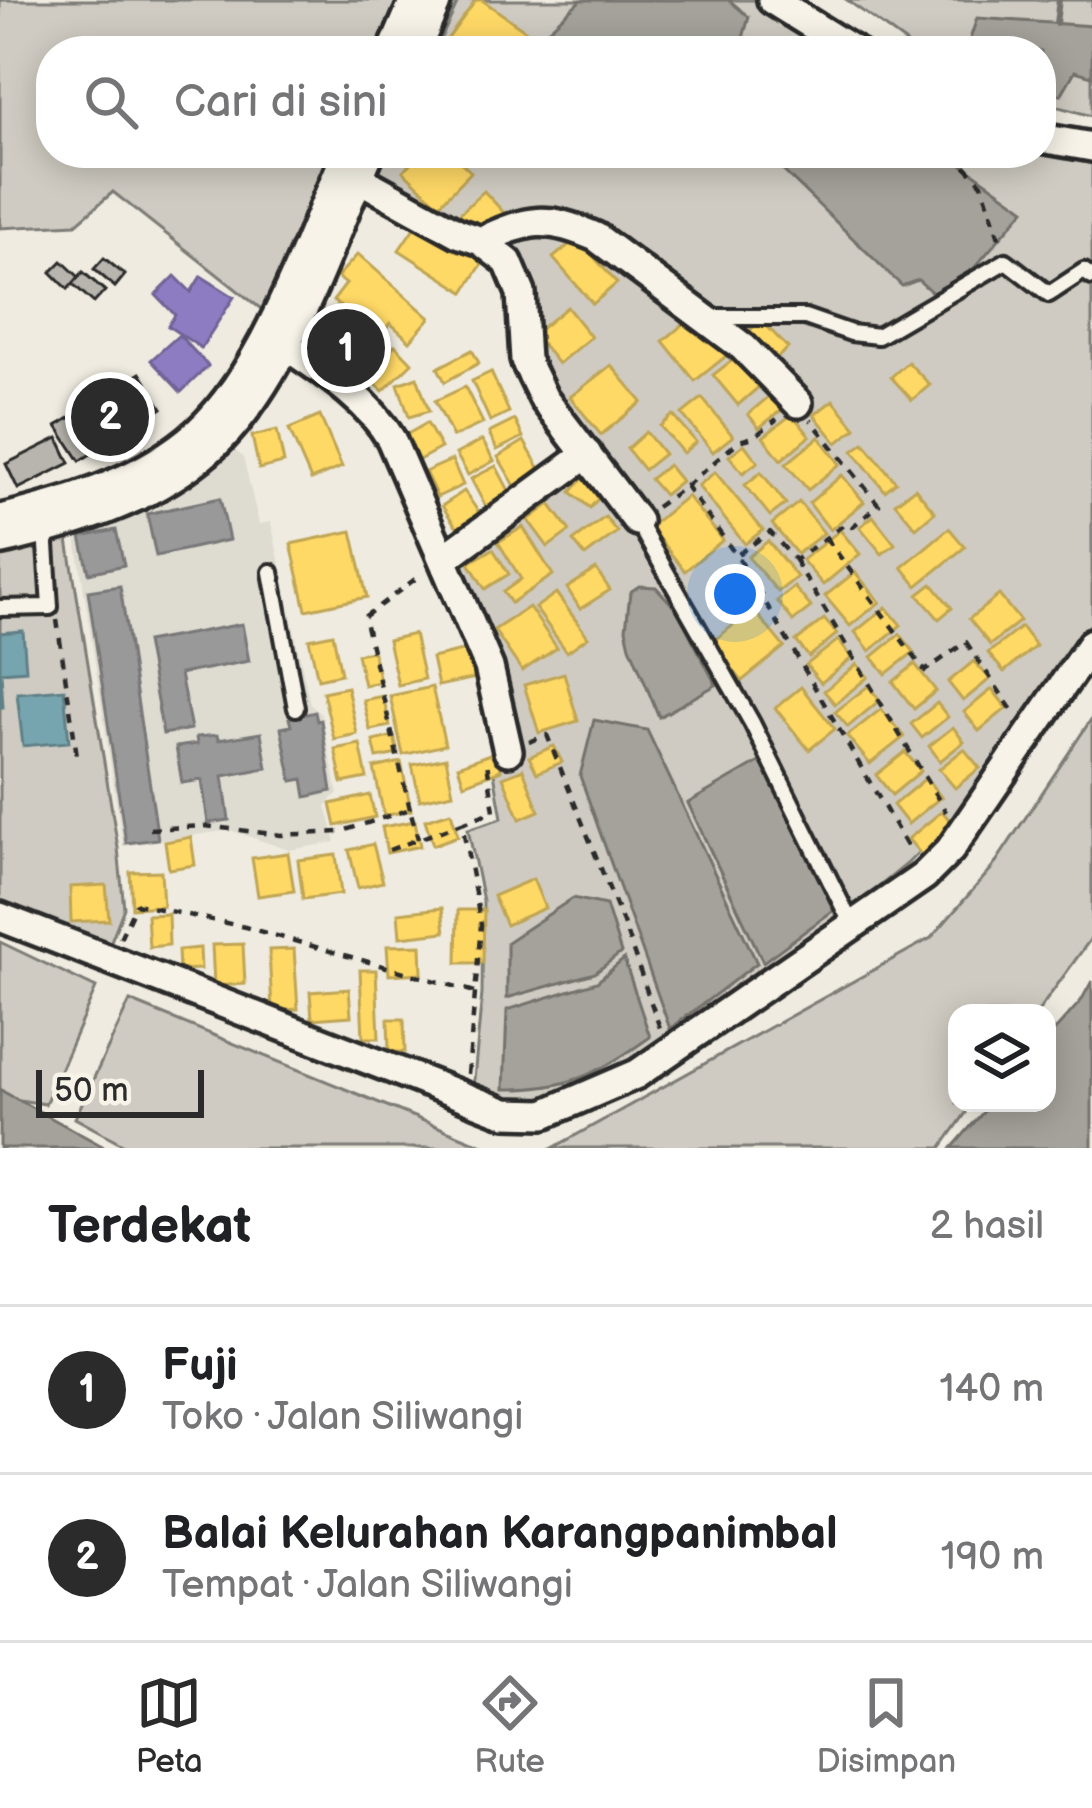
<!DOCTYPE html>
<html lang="id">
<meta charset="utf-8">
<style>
body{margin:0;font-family:"Balsamiq Sans",sans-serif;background:#f2f2f2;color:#202124}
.controls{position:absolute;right:36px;bottom:36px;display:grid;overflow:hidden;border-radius:24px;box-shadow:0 6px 30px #0003}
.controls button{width:108px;height:108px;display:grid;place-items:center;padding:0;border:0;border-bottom:3px solid #e0e0e0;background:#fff;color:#202124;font:60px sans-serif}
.scale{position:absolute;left:36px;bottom:30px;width:168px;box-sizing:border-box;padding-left:12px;border:6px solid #2b2b2b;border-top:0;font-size:33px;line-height:42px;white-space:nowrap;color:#2b2b2b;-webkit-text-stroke:9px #f7f3e8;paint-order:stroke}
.you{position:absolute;left:735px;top:594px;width:42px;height:42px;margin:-30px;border:9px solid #fff;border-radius:50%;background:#1a73e8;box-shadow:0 0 0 18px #1a73e833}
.badge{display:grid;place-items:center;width:78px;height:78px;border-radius:50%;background:#2b2b2b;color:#fff;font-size:39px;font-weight:700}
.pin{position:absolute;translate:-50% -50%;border:6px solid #fff;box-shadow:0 3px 12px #0006}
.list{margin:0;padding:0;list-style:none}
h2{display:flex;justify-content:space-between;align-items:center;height:156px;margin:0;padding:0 48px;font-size:51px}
h2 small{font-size:39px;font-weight:400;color:#757577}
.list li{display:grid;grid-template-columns:78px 1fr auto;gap:36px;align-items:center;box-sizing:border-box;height:168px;padding:0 48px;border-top:3px solid #e0e0e0}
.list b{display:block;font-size:45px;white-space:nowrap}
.list p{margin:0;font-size:39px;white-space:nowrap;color:#757577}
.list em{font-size:39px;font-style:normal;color:#757577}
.icon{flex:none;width:66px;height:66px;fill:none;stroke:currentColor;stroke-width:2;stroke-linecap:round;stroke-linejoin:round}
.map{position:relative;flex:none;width:1092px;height:1148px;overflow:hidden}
.search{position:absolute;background:#fff;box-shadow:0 6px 30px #0003;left:36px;right:36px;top:36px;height:132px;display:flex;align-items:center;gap:30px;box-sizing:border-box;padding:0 42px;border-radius:48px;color:#757577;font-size:45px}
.sheet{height:492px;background:#fff}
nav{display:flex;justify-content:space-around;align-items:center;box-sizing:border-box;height:168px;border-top:3px solid #e0e0e0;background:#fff;font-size:33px;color:#757577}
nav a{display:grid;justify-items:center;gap:6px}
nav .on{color:#2b2b2b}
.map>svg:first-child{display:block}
.built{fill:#dedbd1}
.green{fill:#cfcbc2;stroke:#7d7b76;stroke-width:3}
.water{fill:#a4a29a;stroke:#74726e;stroke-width:3}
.homes{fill:#ffd966;stroke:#bfa554;stroke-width:3}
.shops{fill:#e06666;stroke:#aa5454;stroke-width:3}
.offices{fill:#8e7cc3;stroke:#706495;stroke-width:3}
.public{fill:#76a5af;stroke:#608087;stroke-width:3}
.industry{fill:#999;stroke:#787878;stroke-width:3}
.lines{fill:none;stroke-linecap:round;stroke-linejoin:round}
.stream{stroke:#74726e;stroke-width:6}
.building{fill:#b8b5ae;stroke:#2b2b2b;stroke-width:3}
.lane-casing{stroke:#2b2b2b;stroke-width:22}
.street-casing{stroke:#2b2b2b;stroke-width:36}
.highway-casing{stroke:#2b2b2b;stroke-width:57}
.path{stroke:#2b2b2b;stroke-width:4.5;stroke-dasharray:9 9;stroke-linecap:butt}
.lane{stroke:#f7f3e8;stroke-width:14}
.street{stroke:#f7f3e8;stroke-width:27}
.highway{stroke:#f7f3e8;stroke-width:48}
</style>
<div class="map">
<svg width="1092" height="1148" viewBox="0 0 1092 1148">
<rect width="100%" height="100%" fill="#efebe0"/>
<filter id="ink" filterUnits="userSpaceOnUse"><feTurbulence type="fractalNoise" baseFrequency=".00833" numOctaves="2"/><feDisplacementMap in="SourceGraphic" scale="24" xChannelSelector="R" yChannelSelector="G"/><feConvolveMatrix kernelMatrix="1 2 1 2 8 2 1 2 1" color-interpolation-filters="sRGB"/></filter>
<g filter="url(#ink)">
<polygon class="built" points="231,447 243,457 259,524 271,522 310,704 321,714 338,793 326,806 336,842 289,850 230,830 123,846 75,532 138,513 202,476"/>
<g class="green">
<polygon points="0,0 401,0 379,51 51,51 51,153 334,153 265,312 113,192 76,224 0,228"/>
<polygon points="459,0 758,0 833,51 435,51"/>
<polygon points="847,0 1092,0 1092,116 1041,102 1041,51 917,51"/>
<polygon points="1041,148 1092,158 1092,622 955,815 908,863 846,914 633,1067 541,1104 507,1103 473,1090 482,994 483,901 468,829 502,818 493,767 516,753 456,563 600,457 553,396 533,358 531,294 376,176 387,153 1041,153"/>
<polygon points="66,528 118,848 124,908 109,946 0,904 0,542"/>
<polygon points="1092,718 1092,937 1037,1013 957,1013 957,1103 973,1103 941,1148 553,1148 931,938 992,868"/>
<polygon points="0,942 96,988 45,1104 0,1097"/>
<polygon points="130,1001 490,1148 130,1148 75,1118"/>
</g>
<g class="water">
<polygon points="581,0 729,0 749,17 743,38 731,51 716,51 714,41 703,51 532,51 530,46"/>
<polygon points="977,18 1092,26 1092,76 1075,71 1061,95 1041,86 1041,51 966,51"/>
<polygon points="765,153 946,153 1025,209 944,303 918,280 902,286"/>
<polygon points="639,586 656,587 677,610 716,685 659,717 630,646 626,629 630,592"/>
<polygon points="594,720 647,730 757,963 670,1029 580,776"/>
<polygon points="761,761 834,910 763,962 688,803"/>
<polygon points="573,898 606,905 621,953 595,973 507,998 507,942"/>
<path d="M 624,959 L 650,1037 C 599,1074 567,1090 504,1089 L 507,1010 L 597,982 Z"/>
<polygon points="1092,981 1092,1148 952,1148 991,1103 1047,1103 1047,1039 1081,1001"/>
<polygon points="0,1089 4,1092 106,1148 0,1148"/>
</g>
<g class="homes">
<polygon points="476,0 482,0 532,35 520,51 460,51 446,41"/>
<polygon points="420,153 451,153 471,172 439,205 403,171"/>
<polygon points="484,191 506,215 481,239 458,215"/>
<polygon points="420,219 484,261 464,292 399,250"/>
<polygon points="577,238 617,283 593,304 553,258"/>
<polygon points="358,254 430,318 410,341 390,323 379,338 333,301 346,284 337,277"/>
<polygon points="567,307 591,337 558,364 534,334"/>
<polygon points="697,313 730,353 695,381 663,341"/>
<polygon points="761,320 788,348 766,368 740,340"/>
<polygon points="395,345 412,363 383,391 366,374"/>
<polygon points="472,350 479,363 445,382 438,368"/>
<polygon points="745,350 768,379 738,405 713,375"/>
<polygon points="908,362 930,385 912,400 891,377"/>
<polygon points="611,365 642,402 601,435 570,397"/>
<polygon points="491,372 509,412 490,421 472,381"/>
<polygon points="417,377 429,411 409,417 398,384"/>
<polygon points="465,387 483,423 453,437 435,401"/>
<polygon points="778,389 789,404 759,428 748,414"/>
<polygon points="702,398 733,436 713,452 682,414"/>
<polygon points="833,400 856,428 837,443 814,415"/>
<polygon points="792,414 810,436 781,460 763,437"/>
<polygon points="673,415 696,442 683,453 660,426"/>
<polygon points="320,416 342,467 311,480 289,429"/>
<polygon points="515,420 523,437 497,450 489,433"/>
<polygon points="427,423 441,448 417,461 404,436"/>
<polygon points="277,430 284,463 259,469 252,436"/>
<polygon points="646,432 664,454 644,470 627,449"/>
<polygon points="819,437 840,464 808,490 786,464"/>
<polygon points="482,440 494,461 468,475 456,454"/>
<polygon points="524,441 544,476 518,491 498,457"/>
<polygon points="864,443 896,482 885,491 853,451"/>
<polygon points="744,444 758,462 743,473 729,456"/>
<polygon points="452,460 463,485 437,497 425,472"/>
<polygon points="668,465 681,481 664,495 650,479"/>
<polygon points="496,466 513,498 488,511 471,479"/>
<polygon points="715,472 763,530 745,544 698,486"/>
<polygon points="761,472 786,504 770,516 745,485"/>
<polygon points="842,475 864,502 830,530 809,503"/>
<polygon points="585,476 604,492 590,508 571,492"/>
<polygon points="915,488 935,512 916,528 895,503"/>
<polygon points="464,491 482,517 460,532 442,506"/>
<polygon points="687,496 723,540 685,571 649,527"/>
<polygon points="799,502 824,533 797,554 772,524"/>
<polygon points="550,504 570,531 548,547 528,520"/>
<polygon points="873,516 895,544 882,554 860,527"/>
<polygon points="605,517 617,532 585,556 573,541"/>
<polygon points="523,527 553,575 511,603 503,592 521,579 498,542"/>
<polygon points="949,528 965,547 917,586 902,567"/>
<polygon points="840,530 860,554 823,585 802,560"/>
<polygon points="352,531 367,597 306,610 291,544"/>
<polygon points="768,541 797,577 778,592 748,557"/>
<polygon points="493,549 509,574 485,589 469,563"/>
<polygon points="596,569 610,590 580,609 567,588"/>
<polygon points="855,572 880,602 850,626 825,596"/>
<polygon points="932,584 952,608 939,619 918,595"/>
<polygon points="794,587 811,607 793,621 777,601"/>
<polygon points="556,593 588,637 567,652 535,608"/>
<polygon points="999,595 1020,621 990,645 969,619"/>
<polygon points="529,607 557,648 522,671 494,630"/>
<polygon points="886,607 901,625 870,651 855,632"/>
<polygon points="753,609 784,647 742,681 711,643"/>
<polygon points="824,619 837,634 809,657 796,641"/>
<polygon points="1021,627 1036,646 1004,672 988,653"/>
<polygon points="333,634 341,674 318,679 309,639"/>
<polygon points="414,634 424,679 398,685 388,640"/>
<polygon points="900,634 914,652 886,674 872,657"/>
<polygon points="838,640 852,658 821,683 806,665"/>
<polygon points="479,647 485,676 438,686 432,658"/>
<polygon points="373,651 380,682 364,685 357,654"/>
<polygon points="974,661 990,679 963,701 948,682"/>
<polygon points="857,664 868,677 835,704 824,691"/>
<polygon points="915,664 936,691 914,709 893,682"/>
<polygon points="564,673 578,721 539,733 524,685"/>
<polygon points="868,686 880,700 848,727 835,712"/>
<polygon points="347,687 357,734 334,739 323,692"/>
<polygon points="432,687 445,745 403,755 390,696"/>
<polygon points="801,687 835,729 809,750 775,708"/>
<polygon points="992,689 1007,708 979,731 964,712"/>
<polygon points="383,696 390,726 370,730 363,700"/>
<polygon points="937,703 948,717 922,738 911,724"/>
<polygon points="881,709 904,737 870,764 847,736"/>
<polygon points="953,727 964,742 940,761 929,746"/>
<polygon points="394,736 398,754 377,758 373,741"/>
<polygon points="360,744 367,778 342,783 335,749"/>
<polygon points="554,746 562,762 537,773 529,757"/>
<polygon points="964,749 980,768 955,788 939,769"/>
<polygon points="495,752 501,770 464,784 458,766"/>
<polygon points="905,752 921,771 892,795 876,775"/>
<polygon points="446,758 453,793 420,800 412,765"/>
<polygon points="401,762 411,810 384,816 374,768"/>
<polygon points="523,769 539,811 520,819 503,777"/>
<polygon points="926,778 941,797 908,824 893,805"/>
<polygon points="370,795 375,817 336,826 331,804"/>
<polygon points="942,811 957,829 923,857 908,839"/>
<polygon points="451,812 458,836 433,845 425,820"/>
<polygon points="415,821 420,846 387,853 382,827"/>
<polygon points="191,837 195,865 169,869 165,842"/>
<polygon points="373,844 383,882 358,888 349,850"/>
<polygon points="288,853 294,891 258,896 252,858"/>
<polygon points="336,855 341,894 303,899 298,860"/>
<polygon points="161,871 163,906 132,908 130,872"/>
<polygon points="533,879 545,908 506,925 493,896"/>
<polygon points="106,885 109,920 71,922 70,887"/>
<polygon points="442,908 445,932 400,937 398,913"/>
<polygon points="458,910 484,910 483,963 457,963"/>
<polygon points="168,914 169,945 149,947 147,915"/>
<polygon points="243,944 245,984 214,986 212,945"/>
<polygon points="421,945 422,973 389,975 387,946"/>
<polygon points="200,948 201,969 179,970 178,950"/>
<polygon points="294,949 298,1009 272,1011 269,950"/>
<polygon points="360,970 376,970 379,1038 363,1038"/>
<polygon points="349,989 351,1016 312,1019 310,992"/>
<polygon points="388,1019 404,1019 405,1052 389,1052"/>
</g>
<polygon class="shops" points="341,322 373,349 352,375 320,348"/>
<g class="offices">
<polygon points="175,276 191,292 201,276 234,297 201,348 168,326 175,315 156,295"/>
<polygon points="179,335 208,366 181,392 151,360"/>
</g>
<g class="public">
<polygon points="23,631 26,670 1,672 3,707 0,707 0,633"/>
<polygon points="64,689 69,742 23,746 17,693"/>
</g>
<g class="industry">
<polygon points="220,498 229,540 156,556 147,514"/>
<polygon points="116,530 124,565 89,573 81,537"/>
<polygon points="120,586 158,839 126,843 88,591"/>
<polygon points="242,624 249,661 180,674 191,729 163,734 146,642"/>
<polygon points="315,712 317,721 321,720 332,791 306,797 303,779 292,781 281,728 291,726 289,718"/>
<polygon points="261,733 267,768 223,776 229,820 208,823 202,780 182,783 176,747 197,744 196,737 217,735 218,740"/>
</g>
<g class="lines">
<polyline class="stream" points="1056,23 1059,0"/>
</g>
<g class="building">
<polygon points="104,258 125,275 115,287 94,269"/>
<polygon points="62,261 79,277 68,289 51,272"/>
<polygon points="83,272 105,291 94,303 73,284"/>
<polygon points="140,373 162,408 80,461 57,426"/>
<polygon points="58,438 70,463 18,489 6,464"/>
</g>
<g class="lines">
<g class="lane-casing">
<g id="lane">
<polyline points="709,317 805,317 851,333 878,336 1006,261 1049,294 1084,271 1092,277"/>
<polyline points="637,521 752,723 853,927"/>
<polyline points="271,572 296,708"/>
<polyline points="0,608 50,607 45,530"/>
</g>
</g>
<g class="street-casing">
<g id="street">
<polyline points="772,0 854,51"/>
<polyline points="1041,138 1092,147"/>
<polyline points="349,173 458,233 481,241 508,262 521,293 525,360 544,399 637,521"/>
<path d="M 481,241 C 529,219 546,215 596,237 L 743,347 L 798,403"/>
<path d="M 276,339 C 316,367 366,396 391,439 L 489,667 L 508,751"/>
<polyline points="445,558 587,454"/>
<polyline points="0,917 506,1113 544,1114 637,1074 924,876 950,850 1092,643"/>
</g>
</g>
<g class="highway-casing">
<g id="highway">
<polyline points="404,51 426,0"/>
<path d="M 0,530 C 68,514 139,493 194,449 C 273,387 317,244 358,153"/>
</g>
</g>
<g class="path">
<polyline points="953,153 982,184 1001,244"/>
<polyline points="686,486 739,441 754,437 777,419"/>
<polyline points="656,507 686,486 746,569 911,853"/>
<polyline points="826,538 925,671 966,642 1016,716"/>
<polyline points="738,554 770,532 795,560 845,524 852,527 879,505 811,420"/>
<polyline points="795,560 946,812"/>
<polyline points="57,620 77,756"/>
<polyline points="529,742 547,735 623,923 661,1031"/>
<polyline points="410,809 364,617 422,574"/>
<polyline points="150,829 205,826 281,835 340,832 410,809 418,839"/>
<polyline points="389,850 462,823"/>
<polyline points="120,938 136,904 245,927 475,992"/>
<polyline points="468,1074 481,925 462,823 494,811 487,762"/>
</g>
<use href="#lane" class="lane"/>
<use href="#street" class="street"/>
<use href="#highway" class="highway"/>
</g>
</g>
</svg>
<div class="controls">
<button><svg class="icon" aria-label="layers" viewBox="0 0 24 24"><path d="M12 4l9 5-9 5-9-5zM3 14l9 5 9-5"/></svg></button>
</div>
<div class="scale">50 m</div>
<div class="you"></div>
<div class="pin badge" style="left:346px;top:348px">1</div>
<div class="pin badge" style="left:110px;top:417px">2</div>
<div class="search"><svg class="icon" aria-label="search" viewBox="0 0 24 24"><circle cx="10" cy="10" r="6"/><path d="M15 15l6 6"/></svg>Cari di sini</div>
</div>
<section class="sheet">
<h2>Terdekat<small>2 hasil</small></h2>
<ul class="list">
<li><span class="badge">1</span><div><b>Fuji</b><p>Toko · Jalan Siliwangi</p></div><em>140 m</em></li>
<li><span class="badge">2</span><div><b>Balai Kelurahan Karangpanimbal</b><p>Tempat · Jalan Siliwangi</p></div><em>190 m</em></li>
</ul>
</section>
<nav>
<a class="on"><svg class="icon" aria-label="map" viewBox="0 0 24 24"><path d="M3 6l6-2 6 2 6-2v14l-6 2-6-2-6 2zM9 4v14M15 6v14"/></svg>Peta</a>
<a><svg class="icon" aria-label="directions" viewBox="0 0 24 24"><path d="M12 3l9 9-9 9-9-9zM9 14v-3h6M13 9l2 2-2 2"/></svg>Rute</a>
<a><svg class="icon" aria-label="saved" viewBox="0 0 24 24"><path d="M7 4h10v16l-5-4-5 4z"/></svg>Disimpan</a>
</nav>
